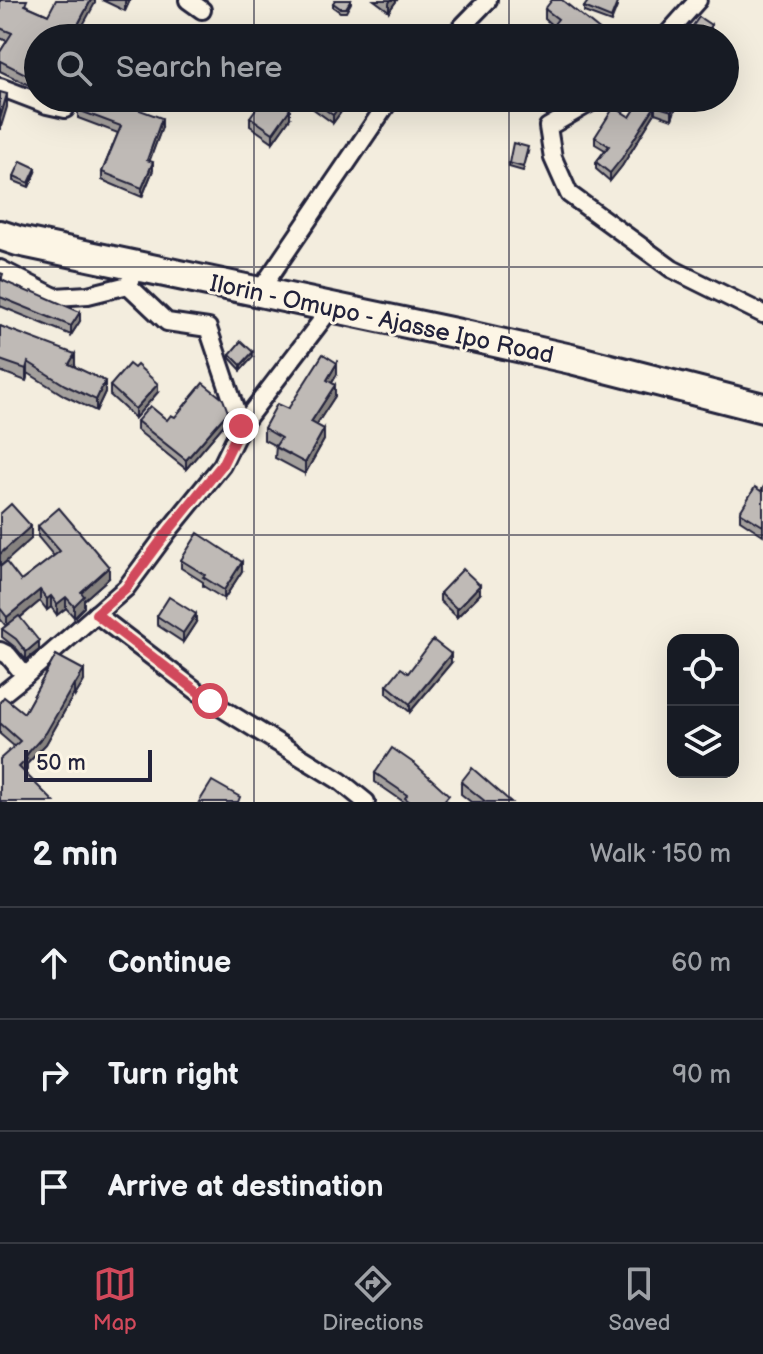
<!DOCTYPE html>
<meta charset="utf-8">
<style>
body{margin:0;font-family:"Balsamiq Sans",sans-serif;background:#20242c;color:#f1f3f6}
.controls{position:absolute;right:24px;bottom:24px;display:grid;overflow:hidden;border-radius:16px;box-shadow:0 8px 32px #0002}
.controls button{width:72px;height:72px;display:grid;place-items:center;padding:0;border:0;border-bottom:2px solid #363941;background:#171b24;color:#f1f3f6;font:40px sans-serif}
.scale{position:absolute;left:24px;bottom:20px;width:128px;box-sizing:border-box;padding-left:8px;border:4px solid #22223b;border-top:0;font-size:22px;line-height:28px;white-space:nowrap;color:#22223b;-webkit-text-stroke:6px #fcf5e5;paint-order:stroke}
.stop{position:absolute;width:24px;height:24px;margin:-18px;border:6px solid #d1495b;border-radius:50%;background:#fff}
.stop.end{background:#d1495b;border-color:#fff;box-shadow:0 2px 8px #0008}
.list{margin:0;padding:0;list-style:none}
h2{display:flex;justify-content:space-between;align-items:center;height:104px;margin:0;padding:0 32px;font-size:34px}
h2 small{font-size:26px;font-weight:400;color:#9ea1a6}
.list li{display:grid;grid-template-columns:52px 1fr auto;gap:24px;align-items:center;box-sizing:border-box;height:112px;padding:0 32px;border-top:2px solid #363941}
.list b{display:block;font-size:30px;white-space:nowrap}
.list em{font-size:26px;font-style:normal;color:#9ea1a6}
.icon{flex:none;width:44px;height:44px;fill:none;stroke:currentColor;stroke-width:2;stroke-linecap:round;stroke-linejoin:round}
.map{position:relative;flex:none;width:763px;height:802px;overflow:hidden}
.search{position:absolute;background:#171b24;box-shadow:0 8px 32px #0002;left:24px;right:24px;top:24px;height:88px;display:flex;align-items:center;gap:20px;box-sizing:border-box;padding:0 28px;border-radius:44px;color:#9ea1a6;font-size:30px}
.sheet{height:440px;background:#171b24}
nav{display:flex;justify-content:space-around;align-items:center;box-sizing:border-box;height:112px;border-top:2px solid #363941;background:#171b24;font-size:22px;color:#9ea1a6}
nav a{display:grid;justify-items:center;gap:4px}
nav .on{color:#d1495b}
.map>svg:first-child{display:block}
.lines{fill:none;stroke-linecap:round;stroke-linejoin:round}
.minor-casing{stroke:#22223b;stroke-width:22}
.trunk-casing{stroke:#22223b;stroke-width:34}
.minor{stroke:#fcf5e5;stroke-width:16}
.trunk{stroke:#fcf5e5;stroke-width:28}
.wall{fill:#a4a09d;stroke:#22223b;stroke-width:2}
.shaded-wall{fill:#86827f;stroke:#22223b;stroke-width:2}
.building{fill:#bfbab6;stroke:#22223b;stroke-width:2}
.route{stroke:#d1495b;stroke-width:10}
.grid{fill:none;stroke:#22223b;stroke-width:2;stroke-opacity:0.55}
.labels{text-anchor:middle;stroke-width:6;stroke-linejoin:round;paint-order:stroke}
.street-label{font-size:24px;fill:#22223b;stroke:#fcf5e5}
</style>
<div class="map">
<svg width="763" height="802" viewBox="0 0 763 802">
<rect width="100%" height="100%" fill="#f3edde"/>
<filter id="ink" filterUnits="userSpaceOnUse"><feTurbulence type="fractalNoise" baseFrequency=".0125" numOctaves="2"/><feDisplacementMap in="SourceGraphic" scale="16" xChannelSelector="R" yChannelSelector="G"/><feConvolveMatrix kernelMatrix="1 2 1 2 8 2 1 2 1" color-interpolation-filters="sRGB"/></filter>
<g filter="url(#ink)">
<g class="lines">
<g class="minor-casing">
<g id="minor">
<polyline points="188,0 202,10"/>
<polyline points="451,38 488,0"/>
<polyline points="664,38 698,0"/>
<polyline points="0,87 47,105 65,109"/>
<polyline points="598,98 548,127 553,158 569,194 672,269 763,314"/>
<polyline points="139,266 128,285 167,322 208,328 241,426"/>
<polyline points="0,269 55,297 88,295 128,285"/>
<polyline points="259,292 387,104 393,98"/>
<polyline points="96,614 210,701 340,781 366,802"/>
<polyline points="0,651 8,655 25,676 0,696"/>
<polyline points="25,676 126,588 169,530 222,465 241,426 332,307"/>
</g>
</g>
<g class="trunk-casing">
<polyline id="trunk" points="0,235 18,241 464,335 571,359 763,408"/>
</g>
<use href="#minor" class="minor"/>
<use href="#trunk" class="trunk"/>
</g>
<g class="wall">
<polygon points="0,0 28,6 48,15 95,0 95,3 38,38 37,89 0,71 0,52 7,41 0,38"/>
<polygon points="102,0 130,0 125,11"/>
<polygon points="351,0 351,3 346,12 340,12 333,7 333,3"/>
<polygon points="374,0 397,0 389,11"/>
<polygon points="584,7 617,7 611,22 584,12"/>
<polygon points="545,9 602,38 550,38 550,29 553,26 545,19"/>
<polygon points="313,98 351,98 333,123 312,108 312,100"/>
<polygon points="533,98 557,98 546,115 533,107"/>
<polygon points="645,98 679,98 672,119 655,113 622,166 610,181 596,169 596,162 605,150 595,144 595,137 630,117"/>
<polygon points="97,102 162,127 149,161 153,170 142,197 102,180 102,172 118,133 78,118 78,110 97,107"/>
<polygon points="250,117 290,118 273,142 250,126"/>
<polygon points="528,152 523,171 509,167 509,163"/>
<polygon points="36,172 29,187 14,181 14,176"/>
<polygon points="0,273 3,281 80,321 71,335 0,306"/>
<polygon points="0,326 75,365 74,367 105,392 96,411 65,396 28,373 26,381 0,371"/>
<polygon points="230,354 253,357 241,370 230,358"/>
<polygon points="337,374 332,383 335,396 316,425 324,440 305,474 275,458 276,446 264,440 264,428"/>
<polygon points="110,386 158,392 135,418 110,395"/>
<polygon points="175,417 228,420 186,469 137,430 137,421 167,420"/>
<polygon points="763,488 763,535 740,520 740,512 761,491"/>
<polygon points="38,526 109,578 84,600 84,607 74,617 66,608 57,615 51,607 47,610 40,601 20,618 39,650 26,660 16,648 2,637 2,629 6,626 0,619 0,567 21,581 54,556 38,537"/>
<polygon points="181,560 242,571 224,599 203,586 203,582 181,568"/>
<polygon points="440,593 480,594 457,617 440,601"/>
<polygon points="157,616 196,622 183,642 157,625"/>
<polygon points="56,655 84,681 75,696 74,694 46,744 27,764 27,770 0,802 14,746 0,734 0,702 24,713"/>
<polygon points="451,663 410,712 387,693 387,685"/>
<polygon points="375,773 449,802 404,802 375,782"/>
<polygon points="461,782 511,802 471,802 461,794"/>
</g>
<g class="shaded-wall">
<polygon points="91,0 95,0 95,3 76,38 73,34"/>
<polygon points="126,0 130,0 125,11 125,2"/>
<polygon points="391,0 397,0 389,11 389,3"/>
<polygon points="711,25 711,33 707,38 701,38"/>
<polygon points="7,94 7,107 0,130 0,118"/>
<polygon points="345,98 351,98 333,123 333,115"/>
<polygon points="551,98 557,98 546,115 546,105"/>
<polygon points="676,98 679,98 672,119 672,111"/>
<polygon points="655,106 655,113 622,166 610,181 610,173"/>
<polygon points="290,109 290,118 273,142 273,133"/>
<polygon points="162,118 162,127 147,168 147,160"/>
<polygon points="153,162 153,170 142,197 142,188"/>
<polygon points="36,168 36,172 29,187 29,183"/>
<polygon points="80,312 80,321 71,335 71,326"/>
<polygon points="253,352 253,357 241,370 241,365"/>
<polygon points="75,354 75,365 69,375 69,364"/>
<polygon points="28,362 28,373 26,381 26,369"/>
<polygon points="337,363 337,374 327,391 327,380"/>
<polygon points="105,381 105,392 96,411 96,400"/>
<polygon points="158,384 158,392 135,418 135,409"/>
<polygon points="335,385 335,396 311,433 311,422"/>
<polygon points="228,412 228,420 186,469 186,460"/>
<polygon points="324,429 324,440 305,474 305,463"/>
<polygon points="31,526 31,539 0,567 0,554"/>
<polygon points="242,562 242,571 224,599 224,590"/>
<polygon points="109,567 109,578 84,600 84,607 74,617 74,606 81,592"/>
<polygon points="480,585 480,594 457,617 457,609"/>
<polygon points="40,590 40,601 7,628 7,617"/>
<polygon points="51,596 51,607 47,610 47,599"/>
<polygon points="66,597 66,608 57,615 57,604"/>
<polygon points="196,614 196,622 183,642 183,633"/>
<polygon points="39,641 39,650 26,660 26,652"/>
<polygon points="451,654 451,663 410,712 410,704"/>
<polygon points="84,670 84,681 75,696 75,685"/>
<polygon points="74,684 74,694 46,744 27,764 27,770 19,777 19,767"/>
</g>
<g class="building">
<polygon points="0,0 27,0 25,5 48,15 56,0 91,0 73,34 79,38 38,38 37,80 0,61 0,52 12,33 0,28"/>
<polygon points="335,0 351,0 346,8 340,8 333,3"/>
<polygon points="552,0 562,0 602,32 598,38 560,38 550,29 558,19 545,9"/>
<polygon points="589,0 613,0 617,3 611,18 584,7"/>
<polygon points="699,17 711,25 701,38 687,38 685,37"/>
<polygon points="328,25 345,38 318,38"/>
<polygon points="0,92 7,94 0,118"/>
<polygon points="99,98 107,98 162,118 147,160 153,162 142,188 102,172 121,126 78,110 79,105 108,108 97,102"/>
<polygon points="264,98 274,98 290,109 273,133 250,117"/>
<polygon points="313,98 345,98 333,115 312,100"/>
<polygon points="536,98 551,98 546,105"/>
<polygon points="642,98 676,98 672,111 655,106 622,158 610,173 596,162 609,146 595,137 614,107 630,117"/>
<polygon points="513,143 528,147 523,167 509,163"/>
<polygon points="21,161 36,168 29,183 14,176"/>
<polygon points="0,273 3,274 1,280 31,293 32,291 80,312 71,326 0,297"/>
<polygon points="0,326 75,354 69,364 105,381 96,400 65,385 28,362 26,369 0,360"/>
<polygon points="241,341 253,352 241,365 230,354"/>
<polygon points="323,354 337,363 327,380 335,385 311,422 324,429 305,463 275,447 281,438 264,428 277,404 288,409"/>
<polygon points="129,364 134,368 137,365 158,384 135,409 110,386"/>
<polygon points="203,383 223,399 228,412 186,460 137,421 150,406 167,420 171,415 175,417"/>
<polygon points="755,487 761,491 763,488 763,526 740,512"/>
<polygon points="11,504 31,526 0,554 0,514"/>
<polygon points="59,508 109,567 81,592 84,596 74,606 66,597 57,604 51,596 47,599 40,590 7,617 0,608 0,567 6,562 21,581 60,551 38,526"/>
<polygon points="198,533 242,562 224,590 203,577 205,575 181,560"/>
<polygon points="463,569 480,585 457,609 440,593"/>
<polygon points="169,597 196,614 183,633 157,616"/>
<polygon points="19,616 39,641 26,652 16,639 2,629"/>
<polygon points="433,640 451,654 410,704 387,685 401,668 408,673"/>
<polygon points="56,655 84,670 75,685 74,684 46,733 25,756 27,759 19,767 54,802 0,802 0,759 20,741 0,723 0,702 4,697 24,713"/>
<polygon points="392,748 415,764 449,795 443,802 410,802 405,798 407,795 375,773"/>
<polygon points="472,768 511,802 486,802 461,782"/>
<polygon points="212,781 240,797 238,802 199,802"/>
</g>
</g>
<g class="lines" filter="url(#ink)">
<polyline class="route" points="210,701 96,614 126,588 169,530 222,465 241,426"/>
</g>
<path class="grid" d="M 254,0 L 254,38M 509,0 L 509,38M 254,98 L 254,802M 509,98 L 509,802M 0,267 L 763,267M 0,535 L 763,535"/>
<g class="labels">
<g class="street-label">
<text transform="translate(382 319) rotate(12)" y="8">Ilorin - Omupo - Ajasse Ipo Road</text>
</g>
</g>
</svg>
<div class="controls">
<button><svg class="icon" aria-label="locate" viewBox="0 0 24 24"><circle cx="12" cy="12" r="6"/><path d="M12 2v4M12 18v4M2 12h4M18 12h4"/></svg></button>
<button><svg class="icon" aria-label="layers" viewBox="0 0 24 24"><path d="M12 4l9 5-9 5-9-5zM3 14l9 5 9-5"/></svg></button>
</div>
<div class="scale">50 m</div>
<div class="stop" style="left:210px;top:701px"></div>
<div class="stop end" style="left:241px;top:426px"></div>
<div class="search"><svg class="icon" aria-label="search" viewBox="0 0 24 24"><circle cx="10" cy="10" r="6"/><path d="M15 15l6 6"/></svg>Search here</div>
</div>
<section class="sheet">
<h2>2 min<small>Walk · 150 m</small></h2>
<ul class="list">
<li><svg class="icon" aria-label="ahead" viewBox="0 0 24 24"><path d="M12 20V5M6 11l6-6 6 6"/></svg><div><b>Continue</b></div><em>60 m</em></li>
<li><svg class="icon" aria-label="right" viewBox="0 0 24 24"><path d="M7 20v-9h11M14 6l5 5-5 5"/></svg><div><b>Turn right</b></div><em>90 m</em></li>
<li><svg class="icon" aria-label="arrive" viewBox="0 0 24 24"><path d="M6 21V4h12l-3 4 3 4H6"/></svg><div><b>Arrive at destination</b></div></li>
</ul>
</section>
<nav>
<a class="on"><svg class="icon" aria-label="map" viewBox="0 0 24 24"><path d="M3 6l6-2 6 2 6-2v14l-6 2-6-2-6 2zM9 4v14M15 6v14"/></svg>Map</a>
<a><svg class="icon" aria-label="directions" viewBox="0 0 24 24"><path d="M12 3l9 9-9 9-9-9zM9 14v-3h6M13 9l2 2-2 2"/></svg>Directions</a>
<a><svg class="icon" aria-label="saved" viewBox="0 0 24 24"><path d="M7 4h10v16l-5-4-5 4z"/></svg>Saved</a>
</nav>
